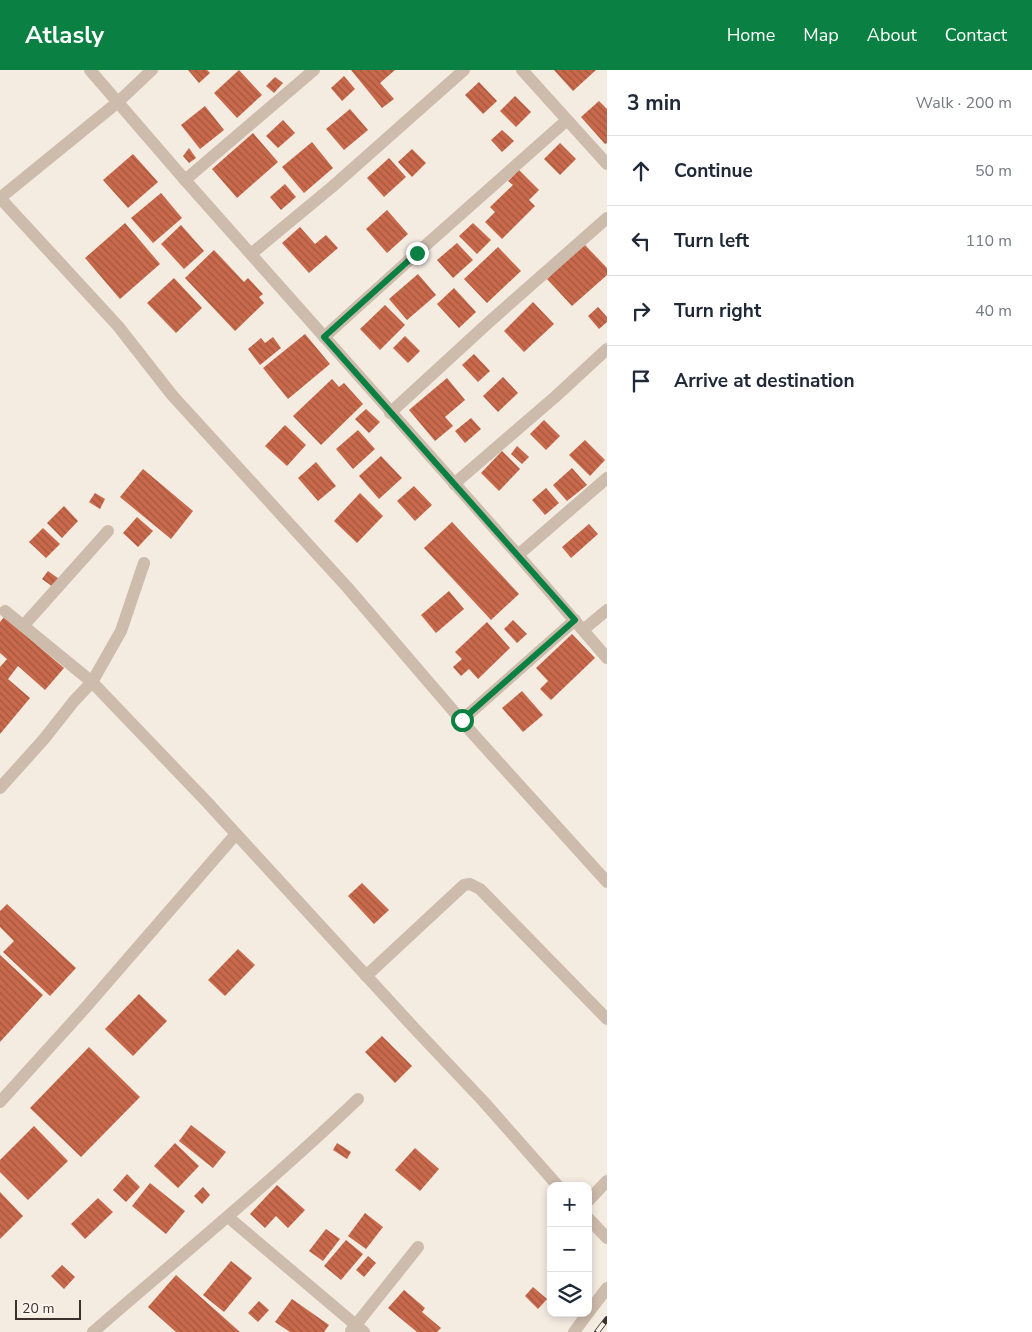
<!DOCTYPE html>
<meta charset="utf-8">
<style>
body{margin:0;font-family:"Nunito Sans",sans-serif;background:#f6f6f7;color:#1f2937}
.controls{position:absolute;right:15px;bottom:15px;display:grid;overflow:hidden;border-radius:10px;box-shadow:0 2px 8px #0003}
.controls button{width:45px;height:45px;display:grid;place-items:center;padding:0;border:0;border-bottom:1px solid #e0e1e3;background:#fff;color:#1f2937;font:25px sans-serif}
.scale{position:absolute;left:15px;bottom:12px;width:66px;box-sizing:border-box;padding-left:5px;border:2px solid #3b302b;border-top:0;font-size:14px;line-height:18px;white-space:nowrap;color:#3b302b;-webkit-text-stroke:4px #fbf5ee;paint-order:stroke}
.stop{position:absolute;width:15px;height:15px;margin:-11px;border:4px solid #0b8043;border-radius:50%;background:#fff}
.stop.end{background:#0b8043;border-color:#fff;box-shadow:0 1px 5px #0008}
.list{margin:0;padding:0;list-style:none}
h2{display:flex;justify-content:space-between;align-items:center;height:65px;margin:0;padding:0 20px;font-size:21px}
h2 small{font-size:16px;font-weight:400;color:#747a83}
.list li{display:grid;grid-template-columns:32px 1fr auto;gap:15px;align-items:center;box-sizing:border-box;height:70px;padding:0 20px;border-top:1px solid #e0e1e3}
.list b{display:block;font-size:19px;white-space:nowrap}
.list em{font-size:16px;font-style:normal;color:#747a83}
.icon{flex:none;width:28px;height:28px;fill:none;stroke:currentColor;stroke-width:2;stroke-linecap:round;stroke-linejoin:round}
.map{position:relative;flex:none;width:607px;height:1262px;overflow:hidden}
header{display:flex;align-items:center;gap:30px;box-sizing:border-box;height:70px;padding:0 25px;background:#0b8043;color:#fff}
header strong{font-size:24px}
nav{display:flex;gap:28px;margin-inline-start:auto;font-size:18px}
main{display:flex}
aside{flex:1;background:#fff}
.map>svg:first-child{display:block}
.building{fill:url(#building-back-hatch)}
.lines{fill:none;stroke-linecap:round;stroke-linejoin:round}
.minor{stroke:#cdbbac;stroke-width:12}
.rail-casing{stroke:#3b302b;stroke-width:5.5}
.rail{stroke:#fbf5ee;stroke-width:4;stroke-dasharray:11;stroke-linecap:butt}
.route{stroke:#0b8043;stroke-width:6}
</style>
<header>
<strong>Atlasly</strong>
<nav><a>Home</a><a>Map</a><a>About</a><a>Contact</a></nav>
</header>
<main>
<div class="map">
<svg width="607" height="1262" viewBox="0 0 607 1262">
<defs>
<pattern id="building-back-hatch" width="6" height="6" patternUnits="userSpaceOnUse" patternTransform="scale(1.25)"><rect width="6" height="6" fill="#c8694b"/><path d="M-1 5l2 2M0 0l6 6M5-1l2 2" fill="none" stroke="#a4573f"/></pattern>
</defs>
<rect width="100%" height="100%" fill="#f4ebe1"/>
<g class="building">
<polygon points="188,0 207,0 210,3 199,13"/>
<polygon points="239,0 262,25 237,48 214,23"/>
<polygon points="351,0 395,0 380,13 394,29 382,38"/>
<polygon points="554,0 596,0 573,21"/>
<polygon points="344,6 355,19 342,31 331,18"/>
<polygon points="275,7 283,13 274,23 266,16"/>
<polygon points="479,12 497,31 483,44 465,25"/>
<polygon points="515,26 531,42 516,57 500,41"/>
<polygon points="599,31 607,39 607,73 605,74 581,47"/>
<polygon points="205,36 224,60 200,79 181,55"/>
<polygon points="350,39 368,60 344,80 326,59"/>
<polygon points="283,50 295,63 278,78 266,66"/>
<polygon points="502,60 514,71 502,82 491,70"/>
<polygon points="253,63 278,92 237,128 212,99"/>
<polygon points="312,72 333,98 304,123 282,97"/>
<polygon points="560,73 576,89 560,105 544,89"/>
<polygon points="189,78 196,88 189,93 183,86"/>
<polygon points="412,79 426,93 412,107 398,92"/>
<polygon points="133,84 158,112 128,138 103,110"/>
<polygon points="389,88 406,107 384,127 367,108"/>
<polygon points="519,100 539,120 529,130 535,136 502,169 485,152 495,142 490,137 513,115 508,111"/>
<polygon points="285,114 296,127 281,140 270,127"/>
<polygon points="161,123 182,148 153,173 131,148"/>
<polygon points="387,140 408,164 387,183 366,159"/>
<polygon points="125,153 160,194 120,229 85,188"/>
<polygon points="473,153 491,170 477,184 459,166"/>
<polygon points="181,155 204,181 184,199 161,174"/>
<polygon points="300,157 315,174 326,165 338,178 309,203 282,173"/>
<polygon points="457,173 473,190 453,208 437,190"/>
<polygon points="584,174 607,198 607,205 572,236 547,209"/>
<polygon points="498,177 521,201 487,233 464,209"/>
<polygon points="214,180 244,212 248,208 263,224 259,227 264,233 235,261 185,208"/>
<polygon points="418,204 436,225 407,250 389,229"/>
<polygon points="174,208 202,238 176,263 147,233"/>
<polygon points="454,218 476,242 459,258 437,234"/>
<polygon points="533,232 554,254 524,282 504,261"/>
<polygon points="385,235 405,255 380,280 360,259"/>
<polygon points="598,237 607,247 607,252 599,259 588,246"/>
<polygon points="305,264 330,294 288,329 263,298"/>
<polygon points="405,266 420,281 408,293 393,278"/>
<polygon points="273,267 281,278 260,295 248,279 261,268 265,273"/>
<polygon points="474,284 490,301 478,312 462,295"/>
<polygon points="503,307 518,323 498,342 483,326"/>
<polygon points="447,308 465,330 445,347 453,356 435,371 409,340"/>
<polygon points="332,309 339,317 344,313 363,334 321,375 293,346"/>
<polygon points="366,339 380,352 369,363 355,349"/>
<polygon points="471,348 481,359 465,373 455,361"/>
<polygon points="544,350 560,366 546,380 530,364"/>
<polygon points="285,355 306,375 287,396 265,376"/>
<polygon points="358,360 375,379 353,399 336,379"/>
<polygon points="585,370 605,390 590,406 569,385"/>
<polygon points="517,376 529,387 522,394 511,384"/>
<polygon points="502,381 520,399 499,421 481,403"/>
<polygon points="381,386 402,408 379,429 359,406"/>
<polygon points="316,392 336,416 318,431 298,408"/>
<polygon points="572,398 587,415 567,431 553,415"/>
<polygon points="143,399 193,441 171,469 120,427"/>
<polygon points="414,416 432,435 415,451 397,431"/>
<polygon points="546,418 559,433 545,445 532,430"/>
<polygon points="95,423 105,429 100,439 89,432"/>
<polygon points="360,423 383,446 357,473 334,451"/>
<polygon points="64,436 78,451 62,468 47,453"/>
<polygon points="137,447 153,461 138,477 123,463"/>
<polygon points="452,452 519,524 491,550 424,478"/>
<polygon points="589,454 598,464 571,488 562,477"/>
<polygon points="43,458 60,474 46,488 29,472"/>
<polygon points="48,501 59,509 53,517 42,509"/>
<polygon points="449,521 464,539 436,563 421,545"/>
<polygon points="4,547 64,598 45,620 18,596 8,609 30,628 0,664 0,597 7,589 0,583 0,552"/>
<polygon points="513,550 527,564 517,573 504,559"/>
<polygon points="487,552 510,578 478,609 469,599 461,606 453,597 462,589 455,582"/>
<polygon points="572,564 595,588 551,630 540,619 548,611 536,598"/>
<polygon points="522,621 543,645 523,662 502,638"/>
<polygon points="362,813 389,840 374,854 348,826"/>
<polygon points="7,834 76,898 50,926 3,882 14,871 0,857 0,841"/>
<polygon points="238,879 255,895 225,926 208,910"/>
<polygon points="0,885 43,925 0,972"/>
<polygon points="139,924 167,951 133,986 105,959"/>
<polygon points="382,966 412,996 395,1013 365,982"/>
<polygon points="89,977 140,1027 81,1087 30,1038"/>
<polygon points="191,1055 226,1082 213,1098 179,1071"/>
<polygon points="34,1056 68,1091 28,1130 0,1102 0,1090"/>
<polygon points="175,1073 199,1096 178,1118 154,1096"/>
<polygon points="337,1073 351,1082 347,1089 333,1080"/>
<polygon points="415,1078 439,1099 420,1121 395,1100"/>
<polygon points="127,1104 140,1117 126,1132 113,1120"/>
<polygon points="150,1113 185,1141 166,1164 132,1136"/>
<polygon points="277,1115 305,1140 288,1158 276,1146 265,1158 250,1144"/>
<polygon points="203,1117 210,1125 202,1134 194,1126"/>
<polygon points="0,1122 23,1146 0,1169"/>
<polygon points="98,1128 113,1142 85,1169 71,1154"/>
<polygon points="365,1143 383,1157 366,1179 348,1166"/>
<polygon points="326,1159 340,1169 323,1191 309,1181"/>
<polygon points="346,1170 363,1184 341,1210 324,1196"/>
<polygon points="368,1186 376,1193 364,1207 356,1200"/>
<polygon points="231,1191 252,1208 224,1242 203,1225"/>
<polygon points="62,1195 75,1207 64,1219 51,1206"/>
<polygon points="176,1205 240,1262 176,1262 148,1237"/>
<polygon points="533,1217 547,1229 538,1239 525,1226"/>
<polygon points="404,1220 425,1238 422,1242 441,1258 437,1262 417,1262 388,1238"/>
<polygon points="292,1229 329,1255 324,1262 290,1262 275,1252"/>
<polygon points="259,1231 269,1240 258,1252 248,1243"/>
</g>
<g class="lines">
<g class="minor">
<polyline points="90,0 185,110 518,485 607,588"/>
<polyline points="522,0 607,94"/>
<polyline points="185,110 314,0"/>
<polyline points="0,128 118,256 172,325 347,517 474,665 607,812"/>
<polyline points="0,128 118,32 152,0"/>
<polyline points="251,184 332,117 464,0"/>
<polyline points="324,267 417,183 567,50"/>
<polyline points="390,343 488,253 607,148"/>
<polyline points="454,414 555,327 607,279"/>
<polyline points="518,485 607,408"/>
<polyline points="5,541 92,612 206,731 416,960 484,1032 558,1116"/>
<polyline points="24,555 108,461"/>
<polyline points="583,560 607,540"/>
<polyline points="462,650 575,550"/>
<polyline points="0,718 44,669 74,631 92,612 121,561 144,493"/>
<polyline points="366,906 464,815 470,814 480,819 607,949"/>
<polyline points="0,1032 86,937 236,764"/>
<polyline points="588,1131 607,1111"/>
<polyline points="228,1147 364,1262"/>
<polyline points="588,1148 607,1168"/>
<polyline points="588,1243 607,1218"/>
<polyline points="351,1261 418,1177"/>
<path d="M 93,1262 C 182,1185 273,1110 358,1029"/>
<polyline points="574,1262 588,1243"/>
</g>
<g class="rail-casing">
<polyline id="rail" points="597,1262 607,1249"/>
</g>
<use href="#rail" class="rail"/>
</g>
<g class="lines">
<polyline class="route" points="417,183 324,267 575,550 462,650"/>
</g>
</svg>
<div class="controls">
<button>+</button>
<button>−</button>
<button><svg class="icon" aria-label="layers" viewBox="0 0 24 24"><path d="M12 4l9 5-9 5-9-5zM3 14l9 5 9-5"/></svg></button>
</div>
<div class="scale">20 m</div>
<div class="stop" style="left:462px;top:650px"></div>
<div class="stop end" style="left:417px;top:183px"></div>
</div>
<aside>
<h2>3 min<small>Walk · 200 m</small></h2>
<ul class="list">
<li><svg class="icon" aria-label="ahead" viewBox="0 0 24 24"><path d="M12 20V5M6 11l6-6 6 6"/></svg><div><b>Continue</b></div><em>50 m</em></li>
<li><svg class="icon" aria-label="left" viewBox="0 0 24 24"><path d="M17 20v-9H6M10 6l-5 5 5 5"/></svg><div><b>Turn left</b></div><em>110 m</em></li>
<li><svg class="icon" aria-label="right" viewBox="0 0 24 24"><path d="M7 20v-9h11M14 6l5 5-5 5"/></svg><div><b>Turn right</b></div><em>40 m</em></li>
<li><svg class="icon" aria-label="arrive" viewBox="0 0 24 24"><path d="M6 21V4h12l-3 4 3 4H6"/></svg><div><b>Arrive at destination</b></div></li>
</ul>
</aside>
</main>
